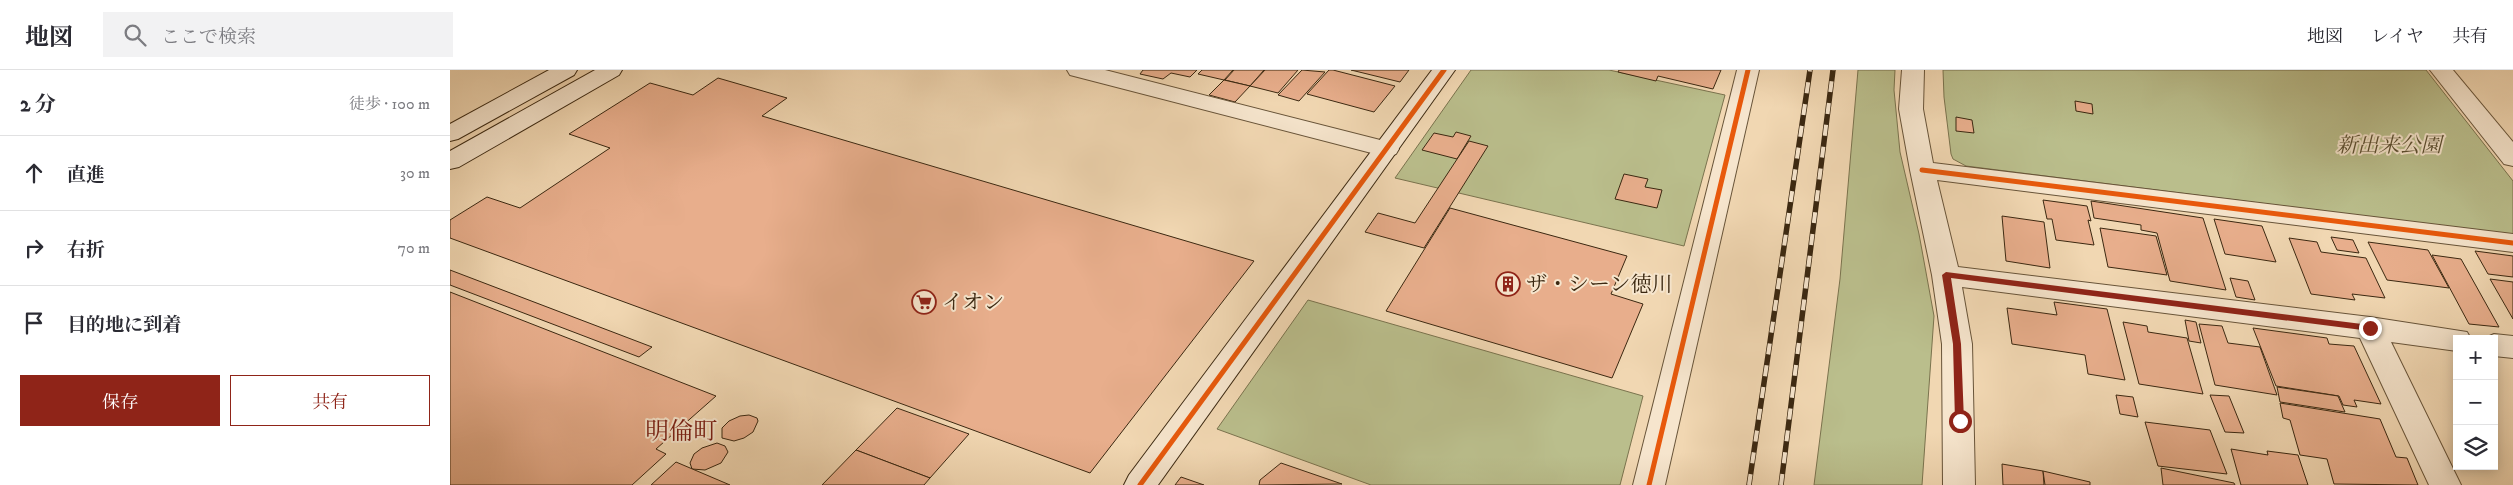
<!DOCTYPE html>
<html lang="ja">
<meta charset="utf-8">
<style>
body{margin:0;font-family:"IM FELL DW Pica","Noto Serif JP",serif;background:#f2f2f3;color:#2b2b33}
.controls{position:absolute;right:15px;bottom:15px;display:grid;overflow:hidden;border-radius:0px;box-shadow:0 2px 12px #0003}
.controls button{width:45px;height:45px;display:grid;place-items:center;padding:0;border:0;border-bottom:1px solid #e1e1e2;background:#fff;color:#2b2b33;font:25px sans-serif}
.stop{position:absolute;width:15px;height:15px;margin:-11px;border:4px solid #8f2418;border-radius:50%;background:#fff}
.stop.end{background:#8f2418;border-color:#fff;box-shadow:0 1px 5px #0008}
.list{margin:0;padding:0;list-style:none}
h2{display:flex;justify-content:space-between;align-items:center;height:65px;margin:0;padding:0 20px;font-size:21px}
h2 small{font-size:16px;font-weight:400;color:#7c7c81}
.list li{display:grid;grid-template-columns:32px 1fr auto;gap:15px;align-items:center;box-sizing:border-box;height:75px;padding:0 20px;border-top:1px solid #e1e1e2}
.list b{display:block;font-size:19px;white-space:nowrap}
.list em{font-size:16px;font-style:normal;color:#7c7c81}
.actions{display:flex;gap:10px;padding:15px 20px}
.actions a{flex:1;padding:11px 0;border:1px solid #8f2418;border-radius:0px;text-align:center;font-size:18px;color:#8f2418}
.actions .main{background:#8f2418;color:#fff}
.icon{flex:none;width:28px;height:28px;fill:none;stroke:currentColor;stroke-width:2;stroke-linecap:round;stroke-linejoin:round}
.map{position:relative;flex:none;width:2063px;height:415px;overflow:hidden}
header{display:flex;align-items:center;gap:30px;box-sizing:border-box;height:70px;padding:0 25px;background:#fff;border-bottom:1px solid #e1e1e2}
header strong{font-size:24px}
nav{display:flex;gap:28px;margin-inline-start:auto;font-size:18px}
.search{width:350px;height:45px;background:#f2f2f3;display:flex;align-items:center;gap:12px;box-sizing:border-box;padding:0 18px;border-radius:0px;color:#7c7c81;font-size:19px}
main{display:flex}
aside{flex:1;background:#fff}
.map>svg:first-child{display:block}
.green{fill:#babe8c;stroke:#7a734e}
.building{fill:#e8ae8c;stroke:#3b2811}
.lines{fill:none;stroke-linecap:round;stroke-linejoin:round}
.street-casing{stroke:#685439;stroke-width:2}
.secondary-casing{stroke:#3b2811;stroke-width:2}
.street{fill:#f6e5cd;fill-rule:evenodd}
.secondary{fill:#f6e5cd;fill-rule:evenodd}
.rail-casing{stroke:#3b2811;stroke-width:5.5}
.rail{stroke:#f6e5cd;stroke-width:4;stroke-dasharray:11;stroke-linecap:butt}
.cycleway-casing{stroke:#f6e5cd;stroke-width:8}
.cycleway{stroke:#e8590c;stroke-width:5}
.route{fill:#8f2418}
.labels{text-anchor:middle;stroke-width:4;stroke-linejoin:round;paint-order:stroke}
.park-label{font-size:21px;font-style:italic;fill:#5b4e30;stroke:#f6e5cd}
.poi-label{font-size:21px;fill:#3b2811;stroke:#f6e5cd;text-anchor:start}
.quarter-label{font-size:24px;fill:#7a1f14;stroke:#f6e5cd}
</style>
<header>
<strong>地図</strong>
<div class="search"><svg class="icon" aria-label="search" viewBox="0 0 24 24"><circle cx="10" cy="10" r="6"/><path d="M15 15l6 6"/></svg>ここで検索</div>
<nav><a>地図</a><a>レイヤ</a><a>共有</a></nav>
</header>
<main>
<aside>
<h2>2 分<small>徒歩 · 100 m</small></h2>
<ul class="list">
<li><svg class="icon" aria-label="ahead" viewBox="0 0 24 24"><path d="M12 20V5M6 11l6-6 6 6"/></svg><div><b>直進</b></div><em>30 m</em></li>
<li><svg class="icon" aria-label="right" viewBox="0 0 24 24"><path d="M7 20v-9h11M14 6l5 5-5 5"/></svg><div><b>右折</b></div><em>70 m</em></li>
<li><svg class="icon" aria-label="arrive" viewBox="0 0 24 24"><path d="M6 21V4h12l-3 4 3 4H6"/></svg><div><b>目的地に到着</b></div></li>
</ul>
<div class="actions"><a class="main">保存</a><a>共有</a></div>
</aside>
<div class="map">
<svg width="2063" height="415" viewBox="0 0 2063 415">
<rect width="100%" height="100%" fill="#f1d7b2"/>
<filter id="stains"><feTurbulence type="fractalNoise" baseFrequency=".004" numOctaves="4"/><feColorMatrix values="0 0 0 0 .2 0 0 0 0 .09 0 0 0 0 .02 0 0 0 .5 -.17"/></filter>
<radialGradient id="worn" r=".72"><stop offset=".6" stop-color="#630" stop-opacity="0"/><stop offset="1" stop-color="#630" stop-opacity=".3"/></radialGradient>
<g class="green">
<polygon points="1021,0 1159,0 1275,25 1234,176 945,108"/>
<polygon points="1408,0 1445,0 1444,20 1450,82 1469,164 1484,246 1472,415 1364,415 1390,209"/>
<polygon points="1493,0 1976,0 2063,111 2063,165 1516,96 1503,89 1501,84 1494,27"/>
<polygon points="858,230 1193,326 1170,415 921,415 767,359"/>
</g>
<g class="building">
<polygon points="693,0 747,0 740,7 721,3 713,9 690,4"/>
<polygon points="752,0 783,0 774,10 748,4"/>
<polygon points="784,0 814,0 800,16 775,10"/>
<polygon points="815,0 848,0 828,23 800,16"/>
<polygon points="852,0 875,2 849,31 828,25"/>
<polygon points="879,0 883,0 945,16 924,42 857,24"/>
<polygon points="901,0 959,0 950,12"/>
<polygon points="1169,0 1271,0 1263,19 1208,6 1206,11 1168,2"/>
<polygon points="268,8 337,28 312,46 804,191 640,403 0,168 0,150 37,127 70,138 160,78 119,64 200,13 243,25"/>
<polygon points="774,10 800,16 785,32 759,25"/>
<polygon points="1625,31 1642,34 1643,44 1626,41"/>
<polygon points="1506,47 1522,50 1524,63 1506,61"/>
<polygon points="1006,62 1021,66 1007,89 972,80 984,63 1003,67"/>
<polygon points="1019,71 1038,76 974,178 915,162 928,143 965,153"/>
<polygon points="1174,104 1198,109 1195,117 1212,120 1207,138 1165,129"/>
<polygon points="1593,130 1637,136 1641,151 1638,150 1644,175 1606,170 1602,149 1597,149"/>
<polygon points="1641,131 1753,148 1776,220 1720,211 1707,163 1691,160 1691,155 1644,148"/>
<polygon points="1000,138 1177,186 1161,224 1193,234 1162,308 936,241"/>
<polygon points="1552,146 1594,152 1600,198 1556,191"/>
<polygon points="1764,149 1812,156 1826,192 1775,184"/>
<polygon points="1650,158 1706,166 1717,205 1658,197"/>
<polygon points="1881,167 1903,170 1909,183 1887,180"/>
<polygon points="1839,168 1867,172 1871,182 1916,188 1935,228 1902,224 1905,230 1861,224"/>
<polygon points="1918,172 1978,180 1999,218 1937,210"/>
<polygon points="2025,181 2063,186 2063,207 2038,204"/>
<polygon points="1982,185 2011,189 2049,257 2019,254"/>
<polygon points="0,200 202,277 189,287 0,215"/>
<polygon points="1780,208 1798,211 1805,230 1786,227"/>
<polygon points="2040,209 2063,212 2063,249"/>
<polygon points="0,222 266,326 206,379 216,384 182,415 0,415"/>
<polygon points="1604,232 1657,239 1675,310 1638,304 1635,285 1562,274 1557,238 1607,245"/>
<polygon points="1735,250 1746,252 1751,273 1739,271"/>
<polygon points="1673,252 1697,256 1698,262 1737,268 1753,324 1689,314"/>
<polygon points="1749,254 1772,256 1778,273 1810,277 1827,325 1765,315"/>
<polygon points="1803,258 1877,268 1879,274 1904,276 1931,334 1904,330 1907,337 1893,335 1889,326 1826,316"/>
<polygon points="1827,317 1888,326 1895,342 1830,332"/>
<polygon points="1666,325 1683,327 1688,347 1670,344"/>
<polygon points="1760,325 1779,326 1794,363 1775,362"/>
<polygon points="1830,333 1930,349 1946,387 1957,388 1968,415 1884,414 1877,389 1850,385 1840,350 1833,348"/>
<polygon points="447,338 519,364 480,408 406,380"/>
<polygon points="299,345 307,348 308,351 303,362 294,368 284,371 272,368 272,358 279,351 290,346"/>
<polygon points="1695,352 1760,360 1777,404 1708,396"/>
<polygon points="267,373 275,376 278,382 271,393 255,400 242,399 240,393 244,384 252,378"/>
<polygon points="1781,379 1818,385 1817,381 1848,385 1858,415 1791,415"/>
<polygon points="406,380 480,408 474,415 372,415"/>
<polygon points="226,392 280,415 201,415"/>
<polygon points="831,393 892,414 809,415 810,410"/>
<polygon points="1552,394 1593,401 1594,415 1553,415"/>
<polygon points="1711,398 1784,413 1785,415 1713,415"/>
<polygon points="1593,401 1640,412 1640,415 1595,415"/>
<polygon points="731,407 754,415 725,415"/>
</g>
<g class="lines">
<g class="street-casing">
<g id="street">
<polygon points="617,0 655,0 946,74 949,79 946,84 937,87 620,5"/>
<polygon points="1287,0 1309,0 1215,415 1183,415"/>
<polygon points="1452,0 1474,0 1473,39 1483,93 2063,164 2063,182 1487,110 1508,197 1920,247 2017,262 2021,269 2007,269 2007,281 1941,272 2011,415 1979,415 1910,268 1512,217 1522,274 1525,415 1493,415 1492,274 1482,205 1460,100 1449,39"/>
<polygon points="1980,0 2003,0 2063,72 2063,96 2054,94"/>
<polygon points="2044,264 2063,266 2063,288 2044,286 2044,269 2033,269"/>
</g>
</g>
<g class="secondary-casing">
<g id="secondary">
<polygon points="99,0 127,0 124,5 8,69 0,71 0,54"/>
<polygon points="145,0 172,0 169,5 9,97 0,99 0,81"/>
<polygon points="982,0 1005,0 708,415 674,415 679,405"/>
</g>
</g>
<use href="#street" class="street"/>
<use href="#secondary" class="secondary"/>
<g class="rail-casing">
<g id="rail">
<polyline points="1299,415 1360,0"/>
<polyline points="1331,415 1383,0"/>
</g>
</g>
<use href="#rail" class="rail"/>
<g class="cycleway-casing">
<g id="cycleway">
<polyline points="1472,100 2063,173"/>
<polyline points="690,415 994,0"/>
<polyline points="1199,415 1298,0"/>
</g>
</g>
<use href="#cycleway" class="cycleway"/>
</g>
<polygon class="route" points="1496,202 1920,255 1924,258 1920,261 1501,208 1511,274 1514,351 1510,354 1505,351 1503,274 1492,205"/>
<defs>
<g id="building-ring" transform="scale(1.25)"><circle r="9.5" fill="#f6e5cd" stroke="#8f2418" stroke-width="1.5"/><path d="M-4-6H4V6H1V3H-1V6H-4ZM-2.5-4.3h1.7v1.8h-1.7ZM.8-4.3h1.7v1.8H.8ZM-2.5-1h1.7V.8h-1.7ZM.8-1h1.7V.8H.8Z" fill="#8f2418"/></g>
<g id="supermarket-ring" transform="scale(1.25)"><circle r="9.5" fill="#f6e5cd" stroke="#8f2418" stroke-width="1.5"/><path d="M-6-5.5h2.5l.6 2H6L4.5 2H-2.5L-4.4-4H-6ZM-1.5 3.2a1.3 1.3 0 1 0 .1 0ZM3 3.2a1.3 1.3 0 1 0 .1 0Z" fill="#8f2418"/></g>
</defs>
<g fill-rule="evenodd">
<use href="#building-ring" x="1058" y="214"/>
<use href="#supermarket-ring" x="474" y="232"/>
</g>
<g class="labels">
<g class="park-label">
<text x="1939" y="82">新出来公園</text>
</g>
<g class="poi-label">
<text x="1076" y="221">ザ・シーン徳川</text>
<text x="492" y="239">イオン</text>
</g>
<g class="quarter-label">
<text x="231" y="369">明倫町</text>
</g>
</g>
<rect width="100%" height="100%" filter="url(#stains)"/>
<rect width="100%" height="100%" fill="url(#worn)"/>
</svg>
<div class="controls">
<button>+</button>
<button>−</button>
<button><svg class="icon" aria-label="layers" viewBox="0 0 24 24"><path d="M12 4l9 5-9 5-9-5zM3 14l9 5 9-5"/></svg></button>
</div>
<div class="stop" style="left:1510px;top:351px"></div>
<div class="stop end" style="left:1920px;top:258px"></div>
</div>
</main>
